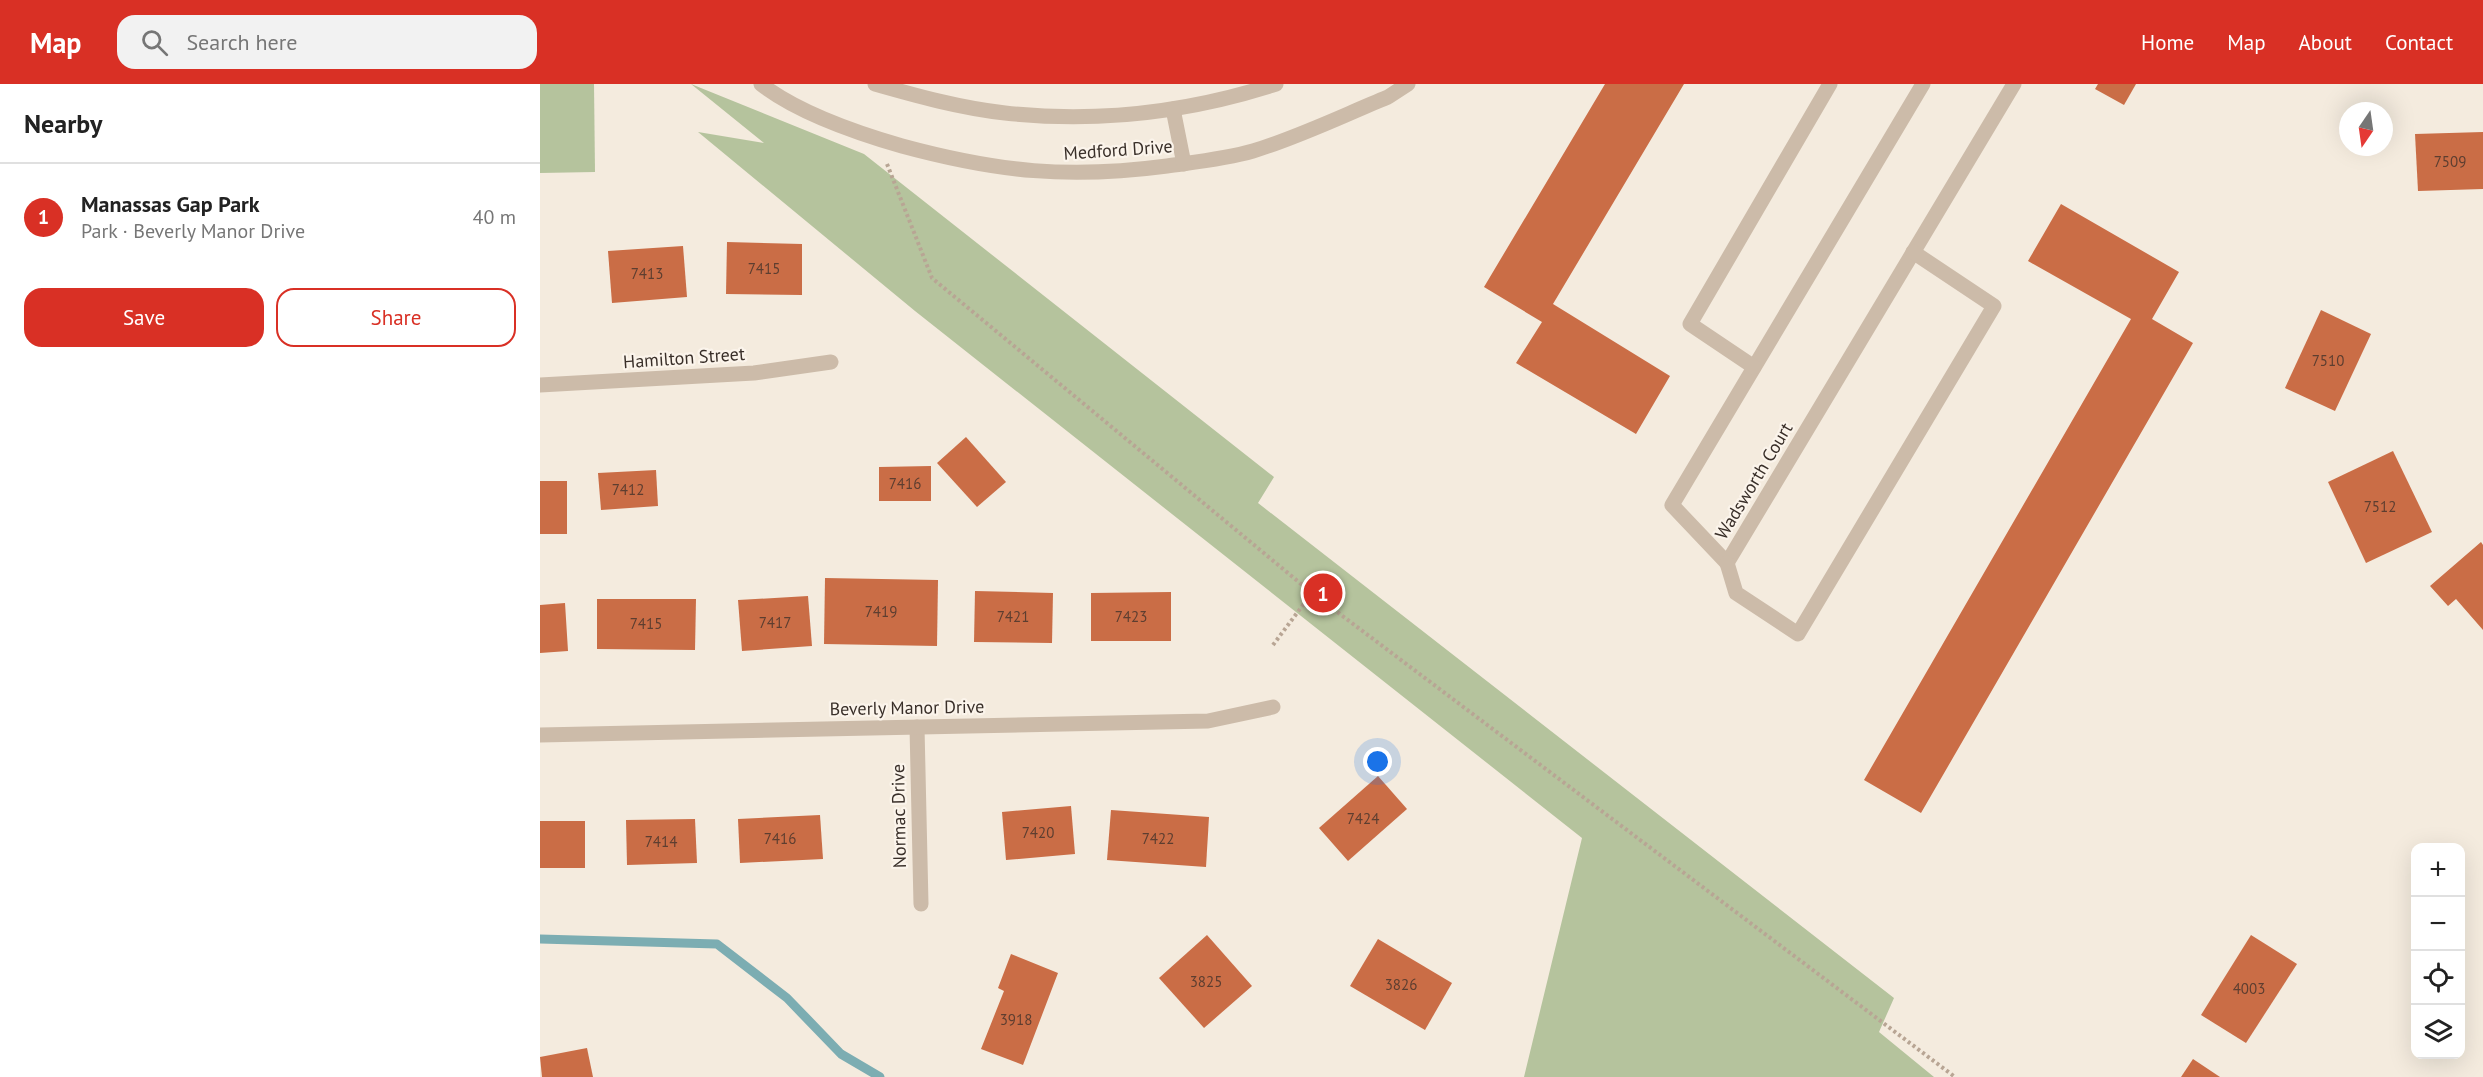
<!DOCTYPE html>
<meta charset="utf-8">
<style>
body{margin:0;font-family:"PT Sans",sans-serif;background:#f2f2f2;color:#222}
.controls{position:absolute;right:18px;bottom:18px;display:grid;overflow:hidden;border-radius:12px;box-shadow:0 6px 24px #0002}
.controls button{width:54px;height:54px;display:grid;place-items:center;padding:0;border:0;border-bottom:2px solid #e0e0e0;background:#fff;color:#222;font:30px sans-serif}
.compass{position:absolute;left:1799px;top:18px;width:54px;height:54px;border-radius:50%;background:#fff;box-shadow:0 6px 24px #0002;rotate:193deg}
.you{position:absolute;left:838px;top:678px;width:21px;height:21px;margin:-15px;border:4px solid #fff;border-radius:50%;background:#1a73e8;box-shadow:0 0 0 9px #1a73e833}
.badge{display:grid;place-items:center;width:39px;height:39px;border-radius:50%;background:#d93025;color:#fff;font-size:20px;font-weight:700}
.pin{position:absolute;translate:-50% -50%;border:3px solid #fff;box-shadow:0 2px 6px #0006}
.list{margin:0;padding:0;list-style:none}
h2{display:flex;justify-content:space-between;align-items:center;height:78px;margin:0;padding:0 24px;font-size:26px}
h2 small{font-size:20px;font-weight:400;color:#767676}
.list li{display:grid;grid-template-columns:39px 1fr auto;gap:18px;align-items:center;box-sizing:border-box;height:108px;padding:0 24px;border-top:2px solid #e0e0e0}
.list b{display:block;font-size:22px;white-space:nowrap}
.list p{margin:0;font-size:20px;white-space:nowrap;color:#767676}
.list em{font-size:20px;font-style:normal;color:#767676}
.actions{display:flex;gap:12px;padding:18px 24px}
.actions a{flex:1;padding:14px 0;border:2px solid #d93025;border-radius:18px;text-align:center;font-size:21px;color:#d93025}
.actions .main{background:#d93025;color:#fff}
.icon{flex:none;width:33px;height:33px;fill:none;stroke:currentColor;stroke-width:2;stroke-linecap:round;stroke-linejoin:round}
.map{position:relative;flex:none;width:1943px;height:993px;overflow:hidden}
header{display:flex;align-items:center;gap:36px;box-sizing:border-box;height:84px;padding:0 30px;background:#d93025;color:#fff}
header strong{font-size:28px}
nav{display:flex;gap:33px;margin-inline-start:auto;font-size:21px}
.search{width:420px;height:54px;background:#f2f2f2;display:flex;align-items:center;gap:15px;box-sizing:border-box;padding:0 21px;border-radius:18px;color:#767676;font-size:22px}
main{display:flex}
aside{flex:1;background:#fff}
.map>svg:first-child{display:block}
.green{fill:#b5c39d}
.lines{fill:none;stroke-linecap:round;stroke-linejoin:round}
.stream{stroke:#7cadb2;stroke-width:9}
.building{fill:#ca6d46}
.path{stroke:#b8a594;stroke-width:4;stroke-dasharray:3 3;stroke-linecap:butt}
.minor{stroke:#ccbba9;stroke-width:15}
.labels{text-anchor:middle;stroke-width:4.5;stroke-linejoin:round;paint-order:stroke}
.number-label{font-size:15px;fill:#5d3e30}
.street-label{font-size:18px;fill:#392f29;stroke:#fbf4eb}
</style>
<header>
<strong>Map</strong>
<div class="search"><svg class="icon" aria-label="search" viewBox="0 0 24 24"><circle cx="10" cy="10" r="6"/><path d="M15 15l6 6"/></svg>Search here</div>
<nav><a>Home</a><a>Map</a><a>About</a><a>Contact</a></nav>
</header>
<main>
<aside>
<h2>Nearby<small></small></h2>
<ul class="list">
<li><span class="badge">1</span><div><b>Manassas Gap Park</b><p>Park · Beverly Manor Drive</p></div><em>40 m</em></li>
</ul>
<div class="actions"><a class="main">Save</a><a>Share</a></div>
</aside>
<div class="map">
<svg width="1943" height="993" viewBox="0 0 1943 993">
<rect width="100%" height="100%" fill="#f4ebde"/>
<g class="green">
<polygon points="0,0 54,0 55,88 0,89"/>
<polygon points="151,0 324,70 734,393 718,419 1354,914 1339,948 1394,993 984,993 1042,754 375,227 158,48 224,59"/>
</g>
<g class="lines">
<polyline class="stream" points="0,855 177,860 247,914 301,970 340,993"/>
</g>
<g class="building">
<polygon points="1065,0 1144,0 1013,220 1130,292 1096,350 976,279 1002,238 944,203"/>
<polygon points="1558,0 1596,0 1584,21 1555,5"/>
<polygon points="1943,48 1943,105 1878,107 1875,50"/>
<polygon points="1521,120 1639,188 1612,235 1653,259 1381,729 1324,696 1591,235 1488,177"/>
<polygon points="187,158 262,160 262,211 186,210"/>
<polygon points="143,162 147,213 72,219 68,167"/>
<polygon points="1781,226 1831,250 1795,327 1745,304"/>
<polygon points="426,353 466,398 437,423 397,379"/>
<polygon points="1853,367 1892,448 1826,479 1788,398"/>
<polygon points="391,382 391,417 339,417 339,383"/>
<polygon points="116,386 118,422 61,426 58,389"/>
<rect x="0" y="397" width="27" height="53"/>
<polygon points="1941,458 1943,461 1943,546 1916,515 1908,522 1890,502"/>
<polygon points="285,494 398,496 397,562 284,560"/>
<polygon points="435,507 513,509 512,559 434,558"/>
<polygon points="631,508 631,557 551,557 551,509"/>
<polygon points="268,512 272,562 202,567 198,516"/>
<polygon points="57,515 156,515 155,566 57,565"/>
<polygon points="25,519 28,567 0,569 0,521"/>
<polygon points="838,692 867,725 808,777 779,744"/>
<polygon points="531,722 535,770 466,776 462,728"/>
<polygon points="571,726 669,733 666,783 567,776"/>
<polygon points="280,731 283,775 200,779 198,735"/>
<polygon points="155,735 157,779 87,781 86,736"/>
<rect x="0" y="737" width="45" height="47"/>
<polygon points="667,851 712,902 664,944 619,894"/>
<polygon points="1711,851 1757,880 1706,959 1661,931"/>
<polygon points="838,855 912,899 885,946 810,902"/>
<polygon points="471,870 518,889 483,981 441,965 464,907 458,904"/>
<polygon points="47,964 53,993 2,993 0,973"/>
<polygon points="1653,975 1680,993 1641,993"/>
</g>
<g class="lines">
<g class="path">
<polyline points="347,80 392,194 772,509 1415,993"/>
<polyline points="733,561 772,509"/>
</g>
<g class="minor">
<path d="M 221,0 C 258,29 317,49 362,62 C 458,88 529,95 627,82 C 655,78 685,75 713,67 C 759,53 804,31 848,13 L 868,0"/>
<path d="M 335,0 C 377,12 420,24 465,29 C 556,39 649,28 736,0"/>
<polyline points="1383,0 1132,421 1187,479 1474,0"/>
<polyline points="633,25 644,80"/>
<polyline points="1214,283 1150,240 1290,0"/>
<polyline points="0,301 214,289 291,278"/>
<polyline points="1187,479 1196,509 1258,550 1454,222 1373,168"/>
<polyline points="377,643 381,820"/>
<polyline points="0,651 668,637 733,623"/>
</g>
</g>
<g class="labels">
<g class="number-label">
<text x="1910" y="83">7509</text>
<text x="224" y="190">7415</text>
<text x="107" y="195">7413</text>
<text x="1788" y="282">7510</text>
<text x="365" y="405">7416</text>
<text x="88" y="411">7412</text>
<text x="1840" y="428">7512</text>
<text x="341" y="533">7419</text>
<text x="473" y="538">7421</text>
<text x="591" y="538">7423</text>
<text x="235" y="544">7417</text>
<text x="106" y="545">7415</text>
<text x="823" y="740">7424</text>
<text x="498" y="754">7420</text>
<text x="240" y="760">7416</text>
<text x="618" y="760">7422</text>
<text x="121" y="763">7414</text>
<text x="666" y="903">3825</text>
<text x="861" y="906">3826</text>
<text x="1709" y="910">4003</text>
<text x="476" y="941">3918</text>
</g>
<g class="street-label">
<text transform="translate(578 66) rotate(-4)" y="6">Medford Drive</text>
<text transform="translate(144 274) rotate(-4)" y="6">Hamilton Street</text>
<text transform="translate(1214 397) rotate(-59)" y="6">Wadsworth Court</text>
<text transform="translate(367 624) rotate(-1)" y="6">Beverly Manor Drive</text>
<text transform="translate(359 732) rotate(-91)" y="6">Normac Drive</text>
</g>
</g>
</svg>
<div class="controls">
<button>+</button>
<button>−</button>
<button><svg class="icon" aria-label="locate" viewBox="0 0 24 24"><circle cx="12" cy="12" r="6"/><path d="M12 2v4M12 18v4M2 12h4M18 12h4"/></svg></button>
<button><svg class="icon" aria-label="layers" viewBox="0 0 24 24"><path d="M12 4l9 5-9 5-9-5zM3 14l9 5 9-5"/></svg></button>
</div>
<svg class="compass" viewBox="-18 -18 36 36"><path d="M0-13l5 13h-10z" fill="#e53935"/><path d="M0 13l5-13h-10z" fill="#767676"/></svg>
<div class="you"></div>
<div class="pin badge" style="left:783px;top:509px">1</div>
</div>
</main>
